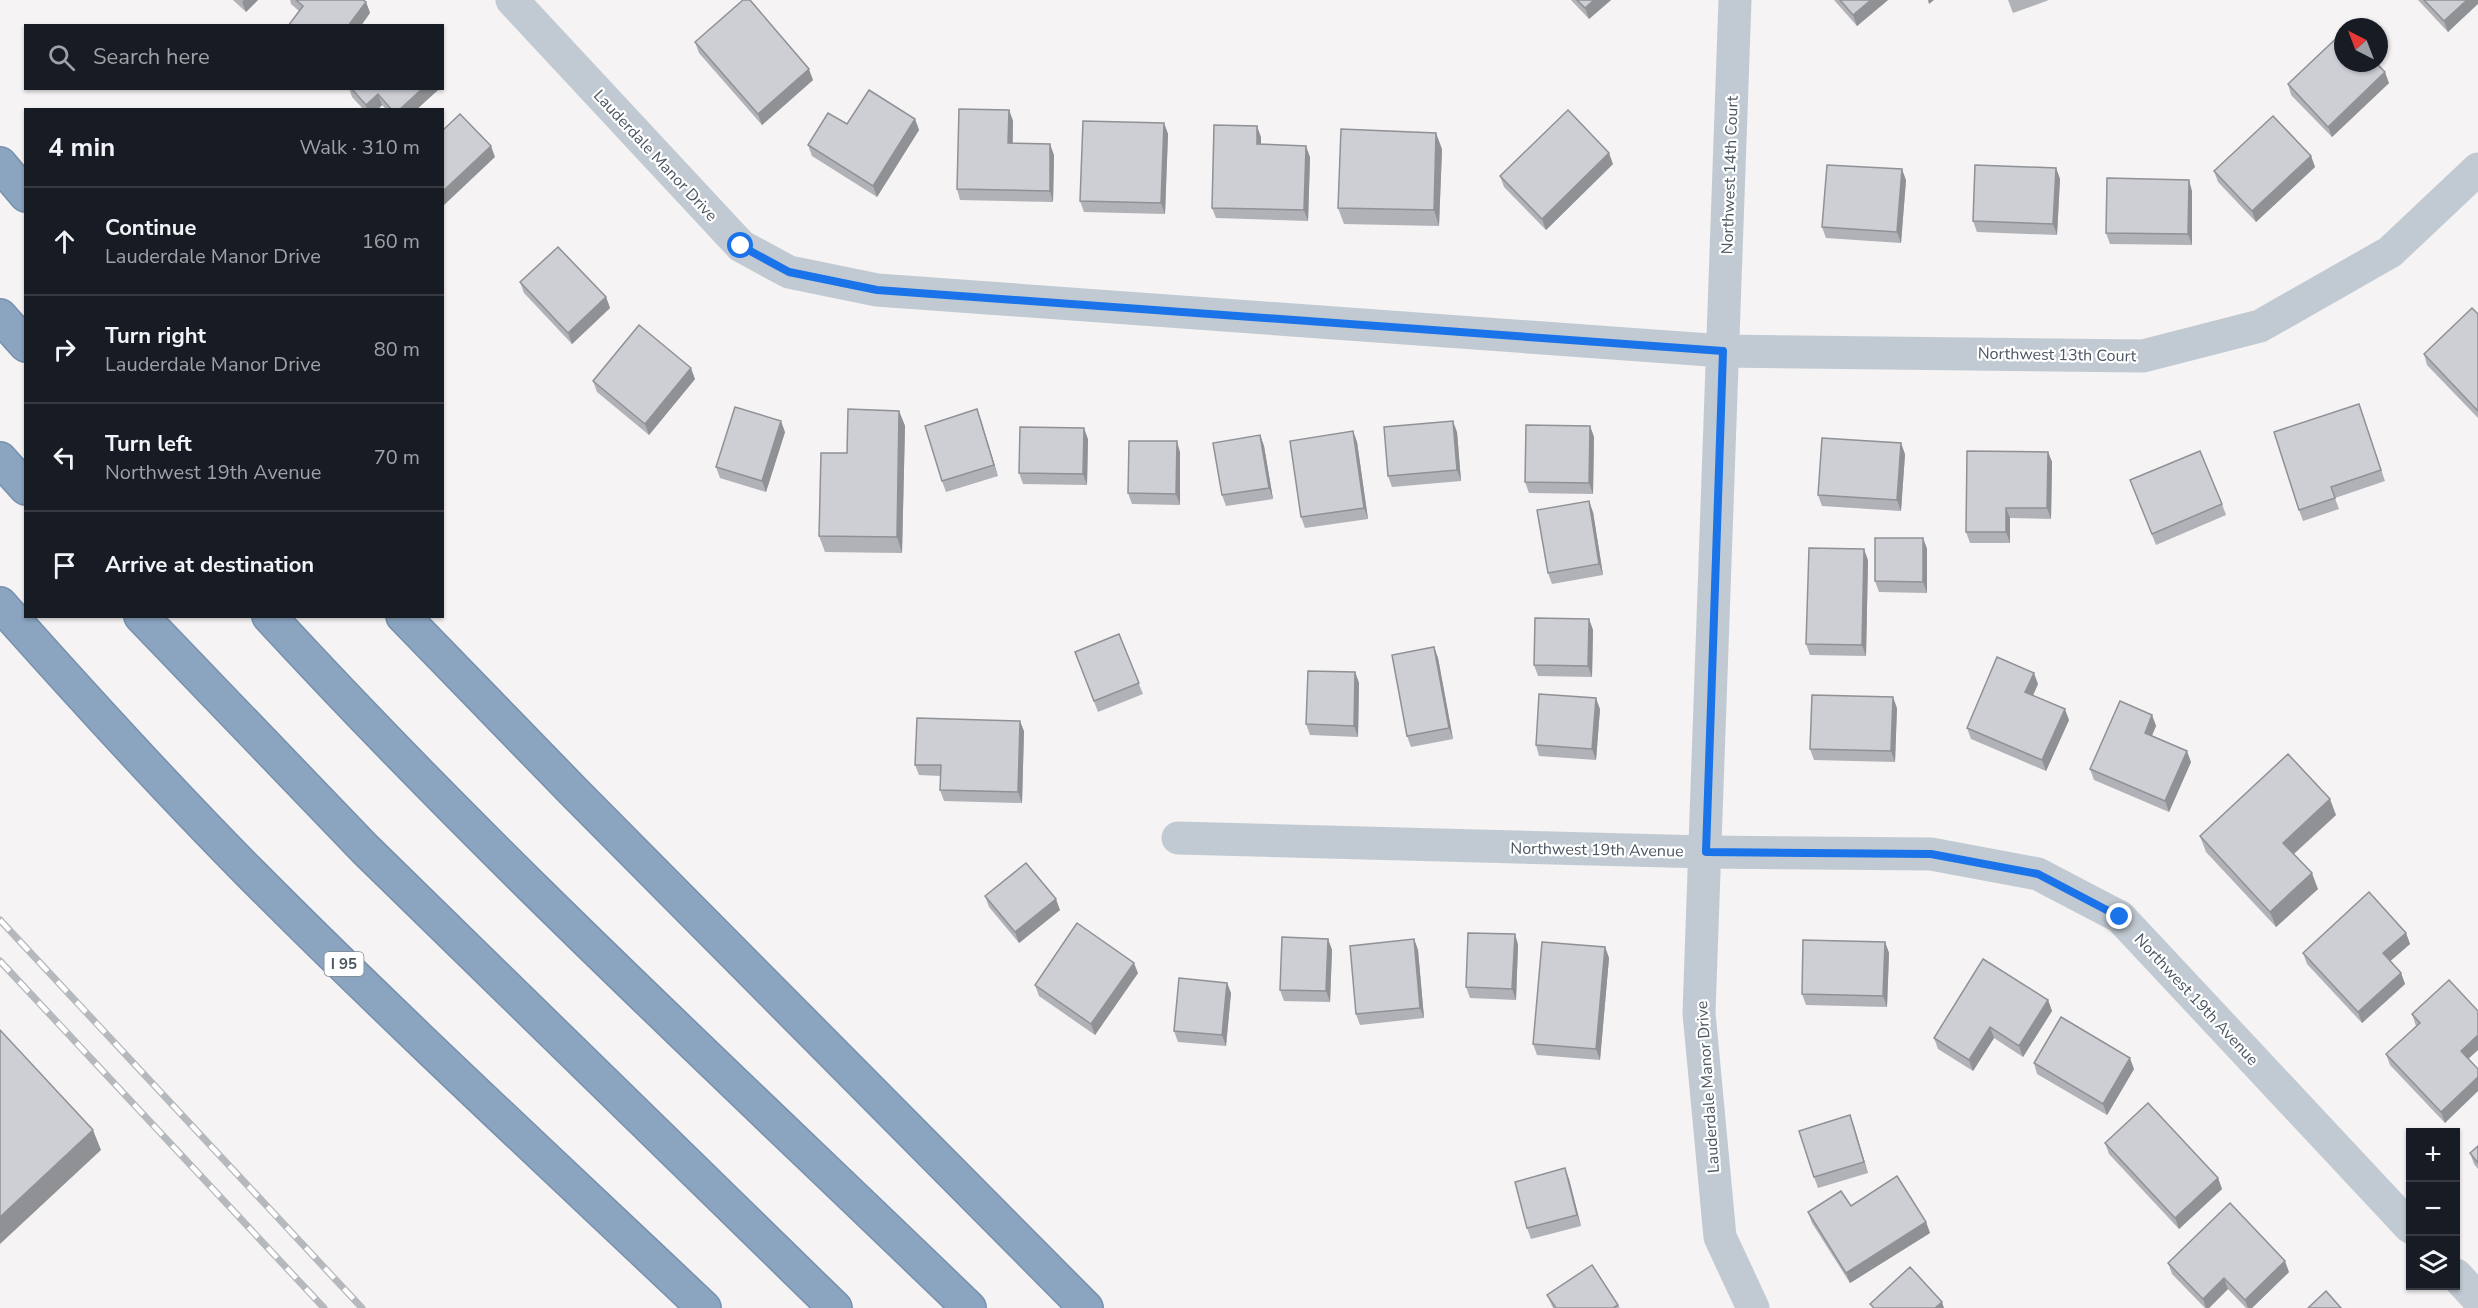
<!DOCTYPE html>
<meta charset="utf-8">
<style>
body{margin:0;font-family:"Nunito Sans",sans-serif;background:#242831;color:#f1f3f6}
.controls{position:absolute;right:18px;bottom:18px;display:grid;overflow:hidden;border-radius:0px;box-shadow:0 2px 4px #0004}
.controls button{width:54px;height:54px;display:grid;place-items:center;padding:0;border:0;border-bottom:2px solid #363941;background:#171b24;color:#f1f3f6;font:30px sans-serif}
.compass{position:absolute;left:2334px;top:18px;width:54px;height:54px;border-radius:50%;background:#171b24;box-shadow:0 2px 4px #0004;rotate:318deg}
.stop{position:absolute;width:18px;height:18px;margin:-14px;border:4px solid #1a73e8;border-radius:50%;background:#fff}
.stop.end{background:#1a73e8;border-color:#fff;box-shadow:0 2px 6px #0008}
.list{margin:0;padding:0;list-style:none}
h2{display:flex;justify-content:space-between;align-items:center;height:78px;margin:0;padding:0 24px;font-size:26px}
h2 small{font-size:20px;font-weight:400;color:#9ea1a6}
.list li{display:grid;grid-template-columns:39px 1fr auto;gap:18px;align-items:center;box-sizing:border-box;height:108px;padding:0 24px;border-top:2px solid #363941}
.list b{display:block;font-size:22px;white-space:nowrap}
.list p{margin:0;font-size:20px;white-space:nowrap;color:#9ea1a6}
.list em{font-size:20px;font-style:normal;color:#9ea1a6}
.icon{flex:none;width:33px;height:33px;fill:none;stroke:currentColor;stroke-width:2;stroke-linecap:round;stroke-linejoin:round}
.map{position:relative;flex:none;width:2478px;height:1308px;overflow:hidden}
.search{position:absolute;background:#171b24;box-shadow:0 2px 4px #0004;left:24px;top:24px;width:420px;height:66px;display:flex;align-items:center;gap:15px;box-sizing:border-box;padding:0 21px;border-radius:0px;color:#9ea1a6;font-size:22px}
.panel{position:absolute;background:#171b24;box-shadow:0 2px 4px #0004;left:24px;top:108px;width:420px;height:510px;border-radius:0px}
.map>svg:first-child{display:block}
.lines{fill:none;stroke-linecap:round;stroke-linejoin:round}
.highway-casing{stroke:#7690ad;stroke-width:36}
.street{stroke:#c1cad2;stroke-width:33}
.highway{stroke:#8ba5c1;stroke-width:33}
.rail-casing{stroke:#b5b8bd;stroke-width:7}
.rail{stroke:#fff;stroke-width:4.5;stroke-dasharray:14;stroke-linecap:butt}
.wall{fill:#b0b2b7}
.shaded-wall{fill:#909195}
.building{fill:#cdcfd5;stroke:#909195;stroke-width:1.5}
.route{stroke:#1a73e8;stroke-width:8}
.labels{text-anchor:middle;stroke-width:4.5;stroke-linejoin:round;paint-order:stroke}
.shield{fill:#fff;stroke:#808990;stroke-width:1.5}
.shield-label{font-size:15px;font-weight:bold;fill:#4a5661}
.street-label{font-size:16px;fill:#4a5661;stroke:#fff}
</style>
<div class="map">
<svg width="2478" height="1308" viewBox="0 0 2478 1308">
<rect width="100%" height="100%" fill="#f5f3f3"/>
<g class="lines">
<g class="highway-casing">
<g id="highway">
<polyline points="0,164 26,195"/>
<polyline points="0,316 26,345"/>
<polyline points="0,459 26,488"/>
<path d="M 0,604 C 81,695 163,785 249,872 C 397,1021 552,1164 704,1308"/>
<polyline points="141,616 365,849 835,1308"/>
<path d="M 269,616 C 491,857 733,1080 969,1308"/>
<polyline points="403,616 575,793 1086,1308"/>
</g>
</g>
<g class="street">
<polyline points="512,0 741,246 789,272 877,290 1723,351 2143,356 2260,326 2390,252 2478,169"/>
<polyline points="1735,0 1699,1013 1720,1237 1753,1308"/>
<polyline points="1178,838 1706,852 1931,854 2038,874 2120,917 2410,1227"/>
<polyline points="2456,1275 2478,1299"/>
</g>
<use href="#highway" class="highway"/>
<g class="rail-casing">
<g id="rail">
<polyline points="0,920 362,1308"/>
<polyline points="0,961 324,1308"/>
</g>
</g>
<use href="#rail" class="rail"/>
</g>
<g class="wall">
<polygon points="233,0 258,0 246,12"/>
<polygon points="290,0 363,0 366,2 370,13 299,11 291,4"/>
<polygon points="1571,0 1611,0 1589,19"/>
<polygon points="1834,0 1888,0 1857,26"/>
<polygon points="2008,0 2049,0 2013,13"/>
<polygon points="2418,0 2478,0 2448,32"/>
<polygon points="695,42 813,80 762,125 699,53"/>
<polygon points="2389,83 2332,137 2291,95 2288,84"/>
<polygon points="349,88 438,88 439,89 416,110 387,110 382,105 377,110 364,110 352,97"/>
<polygon points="1009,110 1013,121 1013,143 1054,155 1053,202 960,200 957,189"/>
<polygon points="915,119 919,130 877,197 812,156 808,145 847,124"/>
<polygon points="1164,123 1168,134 1165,214 1084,212 1080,201"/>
<polygon points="1261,137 1261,144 1310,157 1308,221 1216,218 1212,208"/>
<polygon points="1442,149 1439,226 1344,224 1338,208"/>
<polygon points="2311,156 2315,167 2256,222 2218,182 2214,171"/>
<polygon points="1613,164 1546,230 1504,187 1500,176"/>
<polygon points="2056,168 2060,179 2057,235 1977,232 1973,221"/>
<polygon points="1906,180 1901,243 1826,238 1822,227"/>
<polygon points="2192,191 2192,245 2110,244 2106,233"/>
<polygon points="520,282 606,297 610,308 572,344 524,293"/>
<polygon points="2478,314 2478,418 2427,365 2424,354"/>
<polygon points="695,379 649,435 597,392 593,381"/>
<polygon points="2359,404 2385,481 2335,498 2339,509 2303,521 2299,510"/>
<polygon points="977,409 998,476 946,492 942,481"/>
<polygon points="899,411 905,426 902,553 825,552 819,536 847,453"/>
<polygon points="1590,426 1594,437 1593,494 1529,493 1525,482"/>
<polygon points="1353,431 1357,442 1368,519 1305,528 1301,517"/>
<polygon points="785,432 766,492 720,478 716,467"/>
<polygon points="1457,432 1461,481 1392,487 1388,476"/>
<polygon points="1260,435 1264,446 1273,499 1226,506 1222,495"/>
<polygon points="1088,439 1087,485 1023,484 1019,473"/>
<polygon points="1180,452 1180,505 1132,504 1128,493"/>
<polygon points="2048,452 2052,462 2051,519 2010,518 2010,543 1970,543 1966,532"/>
<polygon points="1905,454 1901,511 1822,506 1818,495"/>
<polygon points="2130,480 2222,504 2226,515 2156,545"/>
<polygon points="1593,512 1603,575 1552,584 1548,573"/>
<polygon points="1923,538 1927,549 1927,593 1879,592 1875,581"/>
<polygon points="1868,560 1866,656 1810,655 1806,644"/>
<polygon points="1589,619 1593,630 1592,677 1538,676 1534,665"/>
<polygon points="1119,634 1143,694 1098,712 1075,652"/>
<polygon points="1434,647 1438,658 1453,739 1411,747 1407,736"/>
<polygon points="1355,672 1359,683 1358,737 1310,735 1306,724"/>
<polygon points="2038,684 2033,696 2069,720 2046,771 1971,739 1967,728"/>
<polygon points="1897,708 1895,762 1814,760 1810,749"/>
<polygon points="1600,709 1596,760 1539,756 1536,745"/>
<polygon points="2152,715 2156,726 2152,736 2191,762 2169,812 2094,780 2090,769"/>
<polygon points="1024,731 1022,803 944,801 940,790 941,776 919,775 915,765"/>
<polygon points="2336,815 2294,854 2318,889 2276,927 2206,852 2200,836"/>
<polygon points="985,896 1060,910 1019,943 989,907"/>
<polygon points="2406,933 2410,944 2390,961 2401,973 2405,984 2362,1023 2307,964 2303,953"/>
<polygon points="1515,934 1518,945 1516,1000 1470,998 1466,987"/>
<polygon points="1328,939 1332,950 1330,1002 1284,1001 1280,990"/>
<polygon points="1414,939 1418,950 1424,1018 1360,1025 1356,1014"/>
<polygon points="1885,942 1889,953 1887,1007 1806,1005 1802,994"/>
<polygon points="1605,947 1609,958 1600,1060 1537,1055 1533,1044"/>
<polygon points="1138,973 1095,1035 1039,996 1035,985"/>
<polygon points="1227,983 1231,993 1226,1046 1178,1042 1174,1031"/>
<polygon points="2048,1000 2052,1011 2023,1057 1994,1038 1973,1071 1938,1049 1934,1038"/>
<polygon points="2412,1014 2468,1059 2445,1123 2390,1065 2386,1054 2416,1026"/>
<polygon points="2034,1063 2134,1069 2107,1115 2037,1074"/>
<polygon points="1850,1115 1868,1173 1818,1188 1814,1177"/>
<polygon points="2105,1143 2218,1178 2222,1189 2179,1229 2109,1154"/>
<polygon points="2478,1146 2478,1169 2474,1164 2470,1153"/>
<polygon points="1569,1179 1581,1226 1531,1239 1527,1228"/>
<polygon points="1851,1206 1926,1222 1930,1233 1850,1283 1812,1223 1808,1212"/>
<polygon points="2168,1263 2289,1272 2252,1308 2246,1308 2228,1289 2209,1308 2205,1308 2172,1274"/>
<polygon points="1547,1295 1618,1305 1620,1308 1553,1308"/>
</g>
<g class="shaded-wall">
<polygon points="244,0 258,0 246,12 242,2"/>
<polygon points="1594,0 1611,0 1589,19 1585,8"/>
<polygon points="1871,0 1888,0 1857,26 1853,15"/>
<polygon points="1928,0 1934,0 1929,4"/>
<polygon points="2467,0 2478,0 2478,4 2448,32 2444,21"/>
<polygon points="366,2 370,13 361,26 348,26"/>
<polygon points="809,69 813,80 762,125 758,114"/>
<polygon points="2385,72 2389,83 2332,137 2328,127"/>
<polygon points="423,88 439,89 416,110 399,110"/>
<polygon points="378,94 382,105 377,110 367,110 366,105"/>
<polygon points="1009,110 1013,121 1012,154 1008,143"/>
<polygon points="915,119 919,130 877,197 873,186"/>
<polygon points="1164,123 1168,134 1165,214 1161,203"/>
<polygon points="1257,126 1261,137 1261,155 1257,144"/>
<polygon points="1436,133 1442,149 1439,226 1434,210"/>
<polygon points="1050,144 1054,155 1053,202 1050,191"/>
<polygon points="491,146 495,157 443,206 442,192"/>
<polygon points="1306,146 1310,157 1308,221 1304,210"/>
<polygon points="1609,153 1613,164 1546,230 1542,219"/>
<polygon points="2311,156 2315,167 2256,222 2252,211"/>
<polygon points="2056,168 2060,179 2057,235 2053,224"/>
<polygon points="1902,169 1906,180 1901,243 1897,232"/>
<polygon points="2189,180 2192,191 2192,245 2188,234"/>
<polygon points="606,297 610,308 572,344 568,333"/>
<polygon points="691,368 695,379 649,435 645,424"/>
<polygon points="977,409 981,420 998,476 994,465"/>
<polygon points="899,411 905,426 902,553 897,537"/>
<polygon points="781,421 785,432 766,492 762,481"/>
<polygon points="1453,421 1457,432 1461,481 1457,470"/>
<polygon points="1590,426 1594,437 1593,494 1589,483"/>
<polygon points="1084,428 1088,439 1087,485 1083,474"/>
<polygon points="1353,431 1357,442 1368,519 1364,508"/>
<polygon points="1260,435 1264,446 1273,499 1269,488"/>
<polygon points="1177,441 1180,452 1180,505 1176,494"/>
<polygon points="1901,443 1905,454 1901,511 1897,500"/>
<polygon points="2048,452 2052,462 2051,519 2047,508"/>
<polygon points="1589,501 1593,512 1603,575 1599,564"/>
<polygon points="2006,508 2010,518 2010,543 2006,532"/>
<polygon points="1923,538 1927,549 1927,593 1923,582"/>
<polygon points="1864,549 1868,560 1866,656 1862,645"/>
<polygon points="1589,619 1593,630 1592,677 1588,666"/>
<polygon points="1434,647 1438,658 1453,739 1449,728"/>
<polygon points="1355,672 1359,683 1358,737 1354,726"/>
<polygon points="2034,673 2038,684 2029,703 2025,692"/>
<polygon points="1893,697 1897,708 1895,762 1891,751"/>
<polygon points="1596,698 1600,709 1596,760 1592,749"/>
<polygon points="2065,709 2069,720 2046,771 2042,760"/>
<polygon points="2152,715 2156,726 2148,744 2145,733"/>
<polygon points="1020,721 1024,731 1022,803 1018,792"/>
<polygon points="2187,751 2191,762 2169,812 2165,801"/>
<polygon points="2330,799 2336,815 2289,858 2283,843"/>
<polygon points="2312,873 2318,889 2276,927 2270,912"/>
<polygon points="1056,899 1060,910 1019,943 1015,932"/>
<polygon points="2406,933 2410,944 2387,964 2383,953"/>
<polygon points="1515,934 1518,945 1516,1000 1512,989"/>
<polygon points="1328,939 1332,950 1330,1002 1326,991"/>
<polygon points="1414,939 1418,950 1424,1018 1420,1008"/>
<polygon points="1885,942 1889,953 1887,1007 1883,996"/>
<polygon points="1605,947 1609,958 1600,1060 1596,1049"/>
<polygon points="1134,963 1138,973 1095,1035 1091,1024"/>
<polygon points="2401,973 2405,984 2362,1023 2358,1012"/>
<polygon points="1227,983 1231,993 1226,1046 1222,1035"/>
<polygon points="2048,1000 2052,1011 2023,1057 2019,1046"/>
<polygon points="1990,1027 1994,1038 1973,1071 1969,1060"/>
<polygon points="2478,1035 2478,1050 2465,1062 2461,1051"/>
<polygon points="2130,1058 2134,1069 2107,1115 2103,1104"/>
<polygon points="2478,1077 2478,1091 2445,1123 2441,1112"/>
<polygon points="1850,1115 1854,1126 1868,1173 1864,1162"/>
<polygon points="93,1130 101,1150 0,1244 0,1217"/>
<polygon points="1565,1168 1569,1179 1581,1226 1577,1215"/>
<polygon points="2218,1178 2222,1189 2179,1229 2175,1218"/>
<polygon points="1926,1222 1930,1233 1850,1283 1846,1273"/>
<polygon points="2285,1261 2289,1272 2252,1308 2248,1308 2245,1300"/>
<polygon points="2224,1278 2228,1289 2209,1308 2206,1308 2203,1299"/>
<polygon points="1942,1302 1944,1308 1935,1308"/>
</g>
<g class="building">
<polygon points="296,0 363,0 366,2 348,26 288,26 303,6"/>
<polygon points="743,0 750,0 809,69 758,114 695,42"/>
<polygon points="1577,0 1594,0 1585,8"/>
<polygon points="1840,0 1871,0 1853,15"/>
<polygon points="2424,0 2467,0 2444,21"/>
<polygon points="2343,32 2343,63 2376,63 2385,72 2328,127 2288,84"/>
<polygon points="351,88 423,88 399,110 392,110 378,94 366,105"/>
<polygon points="869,90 915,119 873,186 808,145 828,113 847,124"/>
<polygon points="959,109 1009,110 1008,143 1050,144 1050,191 957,189"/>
<polygon points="1568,110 1609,153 1542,219 1500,176"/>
<polygon points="460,114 491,146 442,192 442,131"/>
<polygon points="2273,116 2311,156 2252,211 2214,171"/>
<polygon points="1083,121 1164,123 1161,203 1080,201"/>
<polygon points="1214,125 1257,126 1257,144 1306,146 1304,210 1212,208"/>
<polygon points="1341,129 1436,133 1434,210 1338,208"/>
<polygon points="1827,165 1902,169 1897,232 1822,227"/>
<polygon points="1975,165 2056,168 2053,224 1973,221"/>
<polygon points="2107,178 2189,180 2188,234 2106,233"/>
<polygon points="558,247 606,297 568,333 520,282"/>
<polygon points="2472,308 2478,314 2478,411 2424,354"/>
<polygon points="639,325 691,368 645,424 593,381"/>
<polygon points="2359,404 2381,470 2331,487 2335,498 2299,510 2274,432"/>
<polygon points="735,407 781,421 762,481 716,467"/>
<polygon points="848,409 899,411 897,537 819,536 821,453 847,453"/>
<polygon points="977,409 994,465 942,481 925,426"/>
<polygon points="1453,421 1457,470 1388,476 1384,427"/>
<polygon points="1526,425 1590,426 1589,483 1525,482"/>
<polygon points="1020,427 1084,428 1083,474 1019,473"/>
<polygon points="1353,431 1364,508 1301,517 1290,441"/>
<polygon points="1260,435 1269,488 1222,495 1213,443"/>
<polygon points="1822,438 1901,443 1897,500 1818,495"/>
<polygon points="1129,441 1177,441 1176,494 1128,493"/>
<polygon points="1967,451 2048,452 2047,508 2006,508 2006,532 1966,532"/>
<polygon points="2200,451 2222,504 2152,534 2130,480"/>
<polygon points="1589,501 1599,564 1548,573 1537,510"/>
<polygon points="1875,538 1923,538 1923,582 1875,581"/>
<polygon points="1809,548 1864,549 1862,645 1806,644"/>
<polygon points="1535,618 1589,619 1588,666 1534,665"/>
<polygon points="1119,634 1139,683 1094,701 1075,652"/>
<polygon points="1434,647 1449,728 1407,736 1392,655"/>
<polygon points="1997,657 2034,673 2025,692 2065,709 2042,760 1967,728"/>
<polygon points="1308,671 1355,672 1354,726 1306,724"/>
<polygon points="1539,694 1596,698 1592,749 1536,745"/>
<polygon points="1812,695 1893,697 1891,751 1810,749"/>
<polygon points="2120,701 2152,715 2145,733 2187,751 2165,801 2090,769"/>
<polygon points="917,718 1020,721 1018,792 940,790 941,765 915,765"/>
<polygon points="2288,754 2330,799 2283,843 2312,873 2270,912 2200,836"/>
<polygon points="1026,863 1056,899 1015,932 985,896"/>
<polygon points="2369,892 2406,933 2383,953 2401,973 2358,1012 2303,953"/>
<polygon points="1077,923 1134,963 1091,1024 1035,985"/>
<polygon points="1468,933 1515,934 1512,989 1466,987"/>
<polygon points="1282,937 1328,939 1326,991 1280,990"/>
<polygon points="1414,939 1420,1008 1356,1014 1350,946"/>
<polygon points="1803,940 1885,942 1883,996 1802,994"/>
<polygon points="1542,942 1605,947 1596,1049 1533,1044"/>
<polygon points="1983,959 2048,1000 2019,1046 1990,1027 1969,1060 1934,1038"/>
<polygon points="1179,978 1227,983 1222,1035 1174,1031"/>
<polygon points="2449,980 2478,1011 2478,1035 2461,1051 2478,1069 2478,1077 2441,1112 2386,1054 2420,1023 2412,1014"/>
<polygon points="2061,1017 2130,1058 2103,1104 2034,1063"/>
<polygon points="0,1030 93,1130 0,1217"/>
<polygon points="2148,1103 2218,1178 2175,1218 2105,1143"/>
<polygon points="1850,1115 1864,1162 1814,1177 1799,1131"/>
<polygon points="2478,1146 2478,1163 2470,1153"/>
<polygon points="1565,1168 1577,1215 1527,1228 1515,1182"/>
<polygon points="1897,1176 1926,1222 1846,1273 1808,1212 1841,1191 1851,1206"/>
<polygon points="2230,1203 2285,1261 2245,1300 2224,1278 2203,1299 2168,1263"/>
<polygon points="1592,1265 1618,1305 1613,1308 1556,1308 1547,1295"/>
<polygon points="1910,1267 1942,1302 1935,1308 1874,1308 1870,1304"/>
<polygon points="2326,1291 2341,1308 2308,1308"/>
</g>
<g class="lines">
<polyline class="route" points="741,246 789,272 877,290 1723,351 1706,852 1931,854 2038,874 2120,917"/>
</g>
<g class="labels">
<rect class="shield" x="324.5" y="952" width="39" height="24" rx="4.5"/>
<g class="shield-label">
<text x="344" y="969">I 95</text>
</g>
<g class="street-label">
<text transform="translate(656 155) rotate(47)" y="6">Lauderdale Manor Drive</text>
<text transform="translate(1729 175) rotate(-88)" y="6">Northwest 14th Court</text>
<text transform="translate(2057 354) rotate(1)" y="6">Northwest 13th Court</text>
<text transform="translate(1597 849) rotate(1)" y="6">Northwest 19th Avenue</text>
<text transform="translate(2197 999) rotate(47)" y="6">Northwest 19th Avenue</text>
<text transform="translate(1707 1087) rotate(-94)" y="6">Lauderdale Manor Drive</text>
</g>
</g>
</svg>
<div class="controls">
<button>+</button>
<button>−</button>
<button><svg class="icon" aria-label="layers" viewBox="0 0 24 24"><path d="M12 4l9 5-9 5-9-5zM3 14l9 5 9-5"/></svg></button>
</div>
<svg class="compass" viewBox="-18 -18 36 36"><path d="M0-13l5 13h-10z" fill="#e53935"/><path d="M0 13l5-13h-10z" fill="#9ea1a6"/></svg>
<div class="stop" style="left:741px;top:246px"></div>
<div class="stop end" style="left:2120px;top:917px"></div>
<div class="search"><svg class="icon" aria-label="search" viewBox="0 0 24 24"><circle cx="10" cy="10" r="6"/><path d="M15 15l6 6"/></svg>Search here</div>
<section class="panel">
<h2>4 min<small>Walk · 310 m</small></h2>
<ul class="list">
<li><svg class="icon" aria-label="ahead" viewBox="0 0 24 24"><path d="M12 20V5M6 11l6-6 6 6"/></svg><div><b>Continue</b><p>Lauderdale Manor Drive</p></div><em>160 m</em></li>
<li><svg class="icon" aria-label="right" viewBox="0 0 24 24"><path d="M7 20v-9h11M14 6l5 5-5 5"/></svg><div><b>Turn right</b><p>Lauderdale Manor Drive</p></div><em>80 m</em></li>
<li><svg class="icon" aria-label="left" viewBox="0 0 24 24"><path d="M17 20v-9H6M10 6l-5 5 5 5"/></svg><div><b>Turn left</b><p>Northwest 19th Avenue</p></div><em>70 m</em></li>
<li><svg class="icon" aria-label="arrive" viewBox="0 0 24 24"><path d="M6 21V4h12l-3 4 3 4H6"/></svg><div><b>Arrive at destination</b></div></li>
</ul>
</section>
</div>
